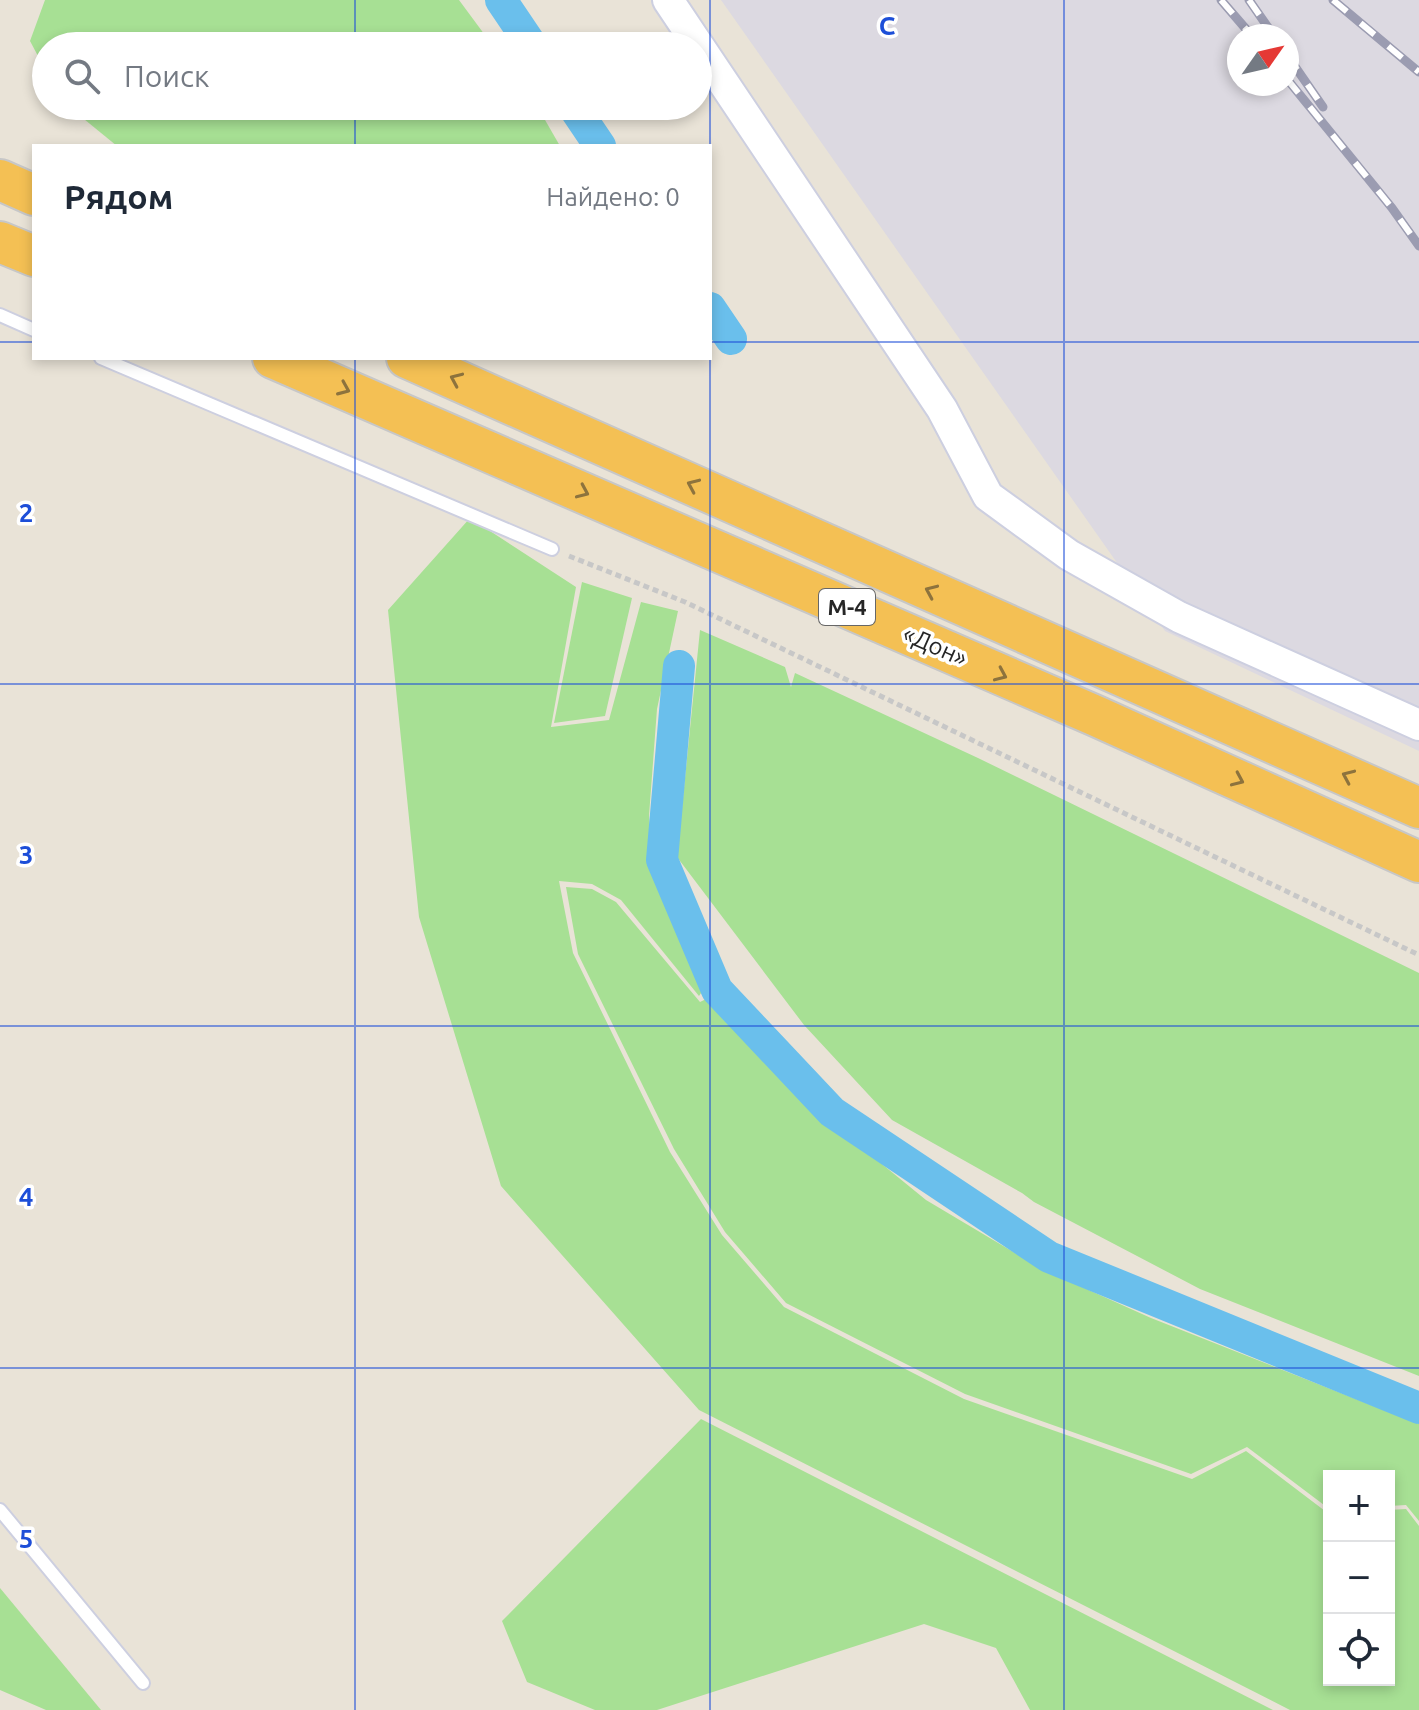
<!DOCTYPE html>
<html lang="ru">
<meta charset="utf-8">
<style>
body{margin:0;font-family:Ubuntu,sans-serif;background:#f6f6f7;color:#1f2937}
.controls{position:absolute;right:24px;bottom:24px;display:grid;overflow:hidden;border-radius:0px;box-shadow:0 4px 12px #0003}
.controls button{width:72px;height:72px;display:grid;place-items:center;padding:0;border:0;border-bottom:2px solid #e0e1e3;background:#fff;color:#1f2937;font:40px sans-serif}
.compass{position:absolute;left:1227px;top:24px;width:72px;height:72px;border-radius:50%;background:#fff;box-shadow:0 4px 12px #0003;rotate:56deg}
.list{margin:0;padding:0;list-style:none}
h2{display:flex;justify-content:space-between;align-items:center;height:104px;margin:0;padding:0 32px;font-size:34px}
h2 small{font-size:26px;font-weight:400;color:#747a83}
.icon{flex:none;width:44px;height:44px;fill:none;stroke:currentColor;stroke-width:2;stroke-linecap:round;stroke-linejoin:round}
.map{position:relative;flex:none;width:1419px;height:1710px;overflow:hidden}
.search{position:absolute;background:#fff;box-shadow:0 4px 12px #0003;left:32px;top:32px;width:680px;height:88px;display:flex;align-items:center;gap:20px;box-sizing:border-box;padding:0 28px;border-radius:44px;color:#747a83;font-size:30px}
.panel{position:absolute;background:#fff;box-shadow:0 4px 12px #0003;left:32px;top:144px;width:680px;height:216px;border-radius:0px}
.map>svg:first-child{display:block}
.industrial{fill:#dcd9e1;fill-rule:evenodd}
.green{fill:#a7e094}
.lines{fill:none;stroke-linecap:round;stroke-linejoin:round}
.canal{stroke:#6abfec;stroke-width:32}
.service-casing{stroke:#cdcfe0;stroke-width:16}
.tertiary-casing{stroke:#cdcfe0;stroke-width:34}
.trunk-casing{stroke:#c7c7c7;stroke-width:44}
.path{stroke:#c7c7c7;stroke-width:5;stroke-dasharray:6 4;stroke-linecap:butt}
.service{stroke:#fff;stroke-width:12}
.tertiary{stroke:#fff;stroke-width:30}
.trunk{stroke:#f4c054;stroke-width:40}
.rail-casing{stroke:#9b9cb1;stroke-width:9}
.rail{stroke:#fff;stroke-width:6;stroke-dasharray:18;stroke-linecap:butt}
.oneway{stroke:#8d733d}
.grid{fill:none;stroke:#1d4ed8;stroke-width:2;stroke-opacity:0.55}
.labels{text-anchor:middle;stroke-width:7;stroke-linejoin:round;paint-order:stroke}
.shield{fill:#fff;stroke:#676767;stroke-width:2}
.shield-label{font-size:22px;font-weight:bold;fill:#262626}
.street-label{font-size:24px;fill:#262626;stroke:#fff}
.grid-label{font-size:26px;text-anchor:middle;font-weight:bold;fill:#1d4ed8;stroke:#fff;stroke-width:7;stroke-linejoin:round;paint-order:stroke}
</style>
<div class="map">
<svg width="1419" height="1710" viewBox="0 0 1419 1710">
<rect width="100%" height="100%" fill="#e9e3d7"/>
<path class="industrial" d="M 721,0 L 1419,0 L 1419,751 L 1165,631 ZM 1239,36 L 1287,36 L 1287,84 L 1239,84 Z"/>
<g class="green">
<polygon points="45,0 459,0 493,46 46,46 46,71 30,41"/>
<polygon points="68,106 537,106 560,146 117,146"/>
<polygon points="470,518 576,587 551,727 609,720 641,602 678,611 657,709 649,816 653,865 709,982 699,996 621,900 592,884 559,881 573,953 670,1152 722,1235 784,1307 964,1399 1192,1479 1246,1451 1329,1514 1329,1680 1389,1680 1389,1510 1406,1509 1419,1526 1419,1710 1290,1710 699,1410 501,1186 419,917 388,610"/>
<polygon points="582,582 632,598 605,716 554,723"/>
<polygon points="700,630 785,667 791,687 795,673 978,758 1419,973 1419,1376 1200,1289 1034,1202 1022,1193 892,1120 804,1025 677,857"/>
<polygon points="566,887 592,889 616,902 700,1002 712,996 823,1116 926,1200 1042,1269 1151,1318 1419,1424 1419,1521 1406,1505 1389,1506 1389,1476 1329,1476 1328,1508 1247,1447 1191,1474 965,1394 786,1303 725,1232 674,1149 578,954"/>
<polygon points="701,1419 1273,1710 1030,1710 996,1648 924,1624 657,1710 595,1710 527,1682 502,1621"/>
<polygon points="0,1588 101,1710 46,1710 0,1690"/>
</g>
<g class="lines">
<g class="canal">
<polyline points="501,0 532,46"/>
<polyline points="573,106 600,146"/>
<polyline points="710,308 731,339"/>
<polyline points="679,666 662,860 717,990 832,1112 1049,1257 1419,1408"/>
</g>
<g class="service-casing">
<g id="service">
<polyline points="0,315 34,330"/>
<polyline points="101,358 552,549"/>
<polyline points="0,1510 143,1683"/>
</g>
</g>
<g class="tertiary-casing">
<polyline id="tertiary" points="668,0 942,409 988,496 1069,555 1179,617 1419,725"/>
</g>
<g class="trunk-casing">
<g id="trunk">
<polyline points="0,180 34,195"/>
<polyline points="0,242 34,256"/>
<polyline points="273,358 1096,716 1419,862"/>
<polyline points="407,358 1419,808"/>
</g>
</g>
<polyline class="path" points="569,556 685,602 1419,955"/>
<use href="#service" class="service"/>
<use href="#tertiary" class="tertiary"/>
<use href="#trunk" class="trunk"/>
<g class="rail-casing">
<g id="rail">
<polyline points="1221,0 1252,36"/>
<polyline points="1249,0 1274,36"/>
<polyline points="1333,0 1419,72"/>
<polyline points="1287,55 1323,107"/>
<polyline points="1287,79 1392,208 1419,246"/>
</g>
</g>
<use href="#rail" class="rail"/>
</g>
<defs><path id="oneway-chevron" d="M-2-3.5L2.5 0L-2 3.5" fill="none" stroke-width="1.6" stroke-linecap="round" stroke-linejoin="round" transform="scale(2)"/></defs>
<g class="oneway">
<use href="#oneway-chevron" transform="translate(456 379) rotate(-156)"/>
<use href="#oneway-chevron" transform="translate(344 389) rotate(23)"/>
<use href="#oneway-chevron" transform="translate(693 485) rotate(-156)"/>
<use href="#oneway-chevron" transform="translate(583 492) rotate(24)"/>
<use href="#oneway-chevron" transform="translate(931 591) rotate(-156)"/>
<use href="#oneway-chevron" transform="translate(1001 675) rotate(24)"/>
<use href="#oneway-chevron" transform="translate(1348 776) rotate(-156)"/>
<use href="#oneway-chevron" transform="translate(1238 780) rotate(24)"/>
</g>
<path class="grid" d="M 355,0 L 355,46M 710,0 L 710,146M 1064,0 L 1064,1710M 355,106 L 355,146M 0,342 L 34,342M 710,342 L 1419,342M 355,358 L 355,1710M 710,358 L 710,1710M 0,684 L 1419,684M 0,1026 L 1419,1026M 0,1368 L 1419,1368"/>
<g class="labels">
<rect class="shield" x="819" y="589" width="56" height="36" rx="6"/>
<g class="shield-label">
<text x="847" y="615">М-4</text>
</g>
<g class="street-label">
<text transform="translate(935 646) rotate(24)" y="8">«Дон»</text>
</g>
</g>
<g class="grid-label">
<text x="887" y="35">C</text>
<text x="26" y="522">2</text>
<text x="26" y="864">3</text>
<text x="26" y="1206">4</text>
<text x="26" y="1548">5</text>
</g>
</svg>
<div class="controls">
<button>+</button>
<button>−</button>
<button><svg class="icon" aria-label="locate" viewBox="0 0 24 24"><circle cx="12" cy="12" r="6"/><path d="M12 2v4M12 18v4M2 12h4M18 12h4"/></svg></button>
</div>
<svg class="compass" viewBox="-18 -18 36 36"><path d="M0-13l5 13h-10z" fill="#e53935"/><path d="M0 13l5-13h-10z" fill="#747a83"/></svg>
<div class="search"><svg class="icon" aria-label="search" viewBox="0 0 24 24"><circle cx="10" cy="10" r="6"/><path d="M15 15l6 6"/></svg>Поиск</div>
<section class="panel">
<h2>Рядом<small>Найдено: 0</small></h2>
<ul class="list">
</ul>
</section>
</div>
